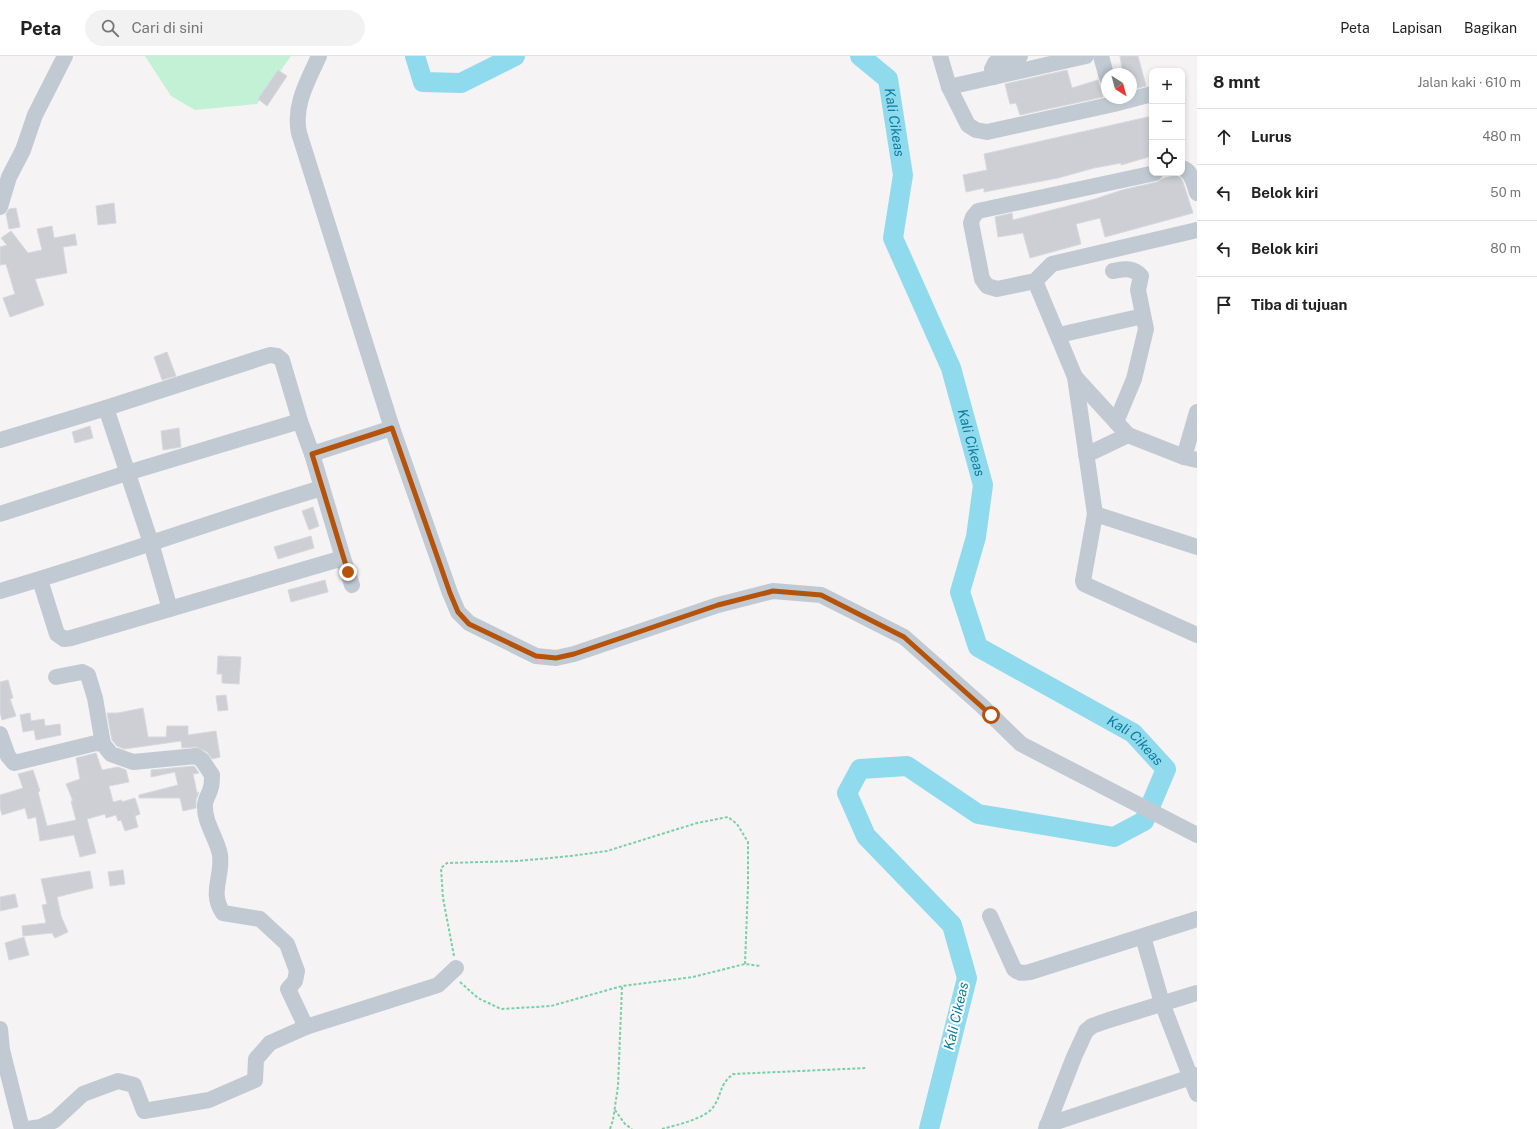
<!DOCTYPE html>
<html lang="id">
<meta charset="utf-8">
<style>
body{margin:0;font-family:"Public Sans",sans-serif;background:#f2f2f2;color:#222}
.controls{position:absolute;right:12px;top:12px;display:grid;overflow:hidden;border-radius:8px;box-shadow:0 2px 6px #0003}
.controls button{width:36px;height:36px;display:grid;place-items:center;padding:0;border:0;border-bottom:1px solid #e0e0e0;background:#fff;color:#222;font:20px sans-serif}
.compass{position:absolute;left:1101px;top:12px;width:36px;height:36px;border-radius:50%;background:#fff;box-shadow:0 2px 6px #0003;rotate:144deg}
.stop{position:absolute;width:12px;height:12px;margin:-9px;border:3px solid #b45309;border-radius:50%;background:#fff}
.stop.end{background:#b45309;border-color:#fff;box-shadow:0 1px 4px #0008}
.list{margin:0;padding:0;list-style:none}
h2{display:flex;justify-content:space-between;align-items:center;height:52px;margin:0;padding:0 16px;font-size:17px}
h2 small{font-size:13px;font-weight:400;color:#767676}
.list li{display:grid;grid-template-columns:26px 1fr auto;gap:12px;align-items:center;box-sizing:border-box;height:56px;padding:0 16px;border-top:1px solid #e0e0e0}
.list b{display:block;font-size:15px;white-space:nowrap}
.list em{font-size:13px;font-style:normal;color:#767676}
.icon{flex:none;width:22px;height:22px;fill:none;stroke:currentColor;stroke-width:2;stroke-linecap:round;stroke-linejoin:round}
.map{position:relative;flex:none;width:1197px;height:1073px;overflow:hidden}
header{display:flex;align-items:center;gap:24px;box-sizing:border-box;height:56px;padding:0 20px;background:#fff;border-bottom:1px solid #e0e0e0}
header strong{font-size:19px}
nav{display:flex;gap:22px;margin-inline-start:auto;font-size:14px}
.search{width:280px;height:36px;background:#f2f2f2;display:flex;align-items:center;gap:10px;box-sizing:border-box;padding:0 14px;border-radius:22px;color:#767676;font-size:15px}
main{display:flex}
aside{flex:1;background:#fff}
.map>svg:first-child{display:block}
.green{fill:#c3f1d5}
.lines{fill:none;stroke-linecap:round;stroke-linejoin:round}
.river{stroke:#90daee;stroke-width:20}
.building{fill:#cdcfd5;stroke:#d7d9de}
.path{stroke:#7ad0a6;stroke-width:2;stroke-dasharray:3 2;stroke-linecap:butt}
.minor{stroke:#c1cad2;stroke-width:16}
.route{stroke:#b45309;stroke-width:5}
.labels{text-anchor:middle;stroke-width:4;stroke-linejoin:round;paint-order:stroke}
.water-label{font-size:14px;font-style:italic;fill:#0c7c9b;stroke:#fff}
</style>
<header>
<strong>Peta</strong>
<div class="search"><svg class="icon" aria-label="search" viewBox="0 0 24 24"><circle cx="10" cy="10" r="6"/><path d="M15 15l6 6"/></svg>Cari di sini</div>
<nav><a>Peta</a><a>Lapisan</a><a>Bagikan</a></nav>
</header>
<main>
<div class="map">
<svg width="1197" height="1073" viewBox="0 0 1197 1073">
<rect width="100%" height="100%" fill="#f5f3f3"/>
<polygon class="green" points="145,0 291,0 257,48 195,54 171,40"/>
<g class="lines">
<g class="river">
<polyline points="415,0 423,26 461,27 515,0"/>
<path id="s1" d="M 860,0 L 888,23 L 903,119 L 893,182 L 951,312 L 983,429 L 976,481 L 960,536 L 978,591 L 1133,677 L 1166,713 L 1144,765 L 1114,781 L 978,758 L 907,710 L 860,713 L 847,737 L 866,780 L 952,869 L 967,922 L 929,1073"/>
</g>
</g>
<g class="building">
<polygon points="1120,0 1138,0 1146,30 1131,34 1131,18 1123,18"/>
<polygon points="278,14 287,20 267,50 258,43"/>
<polygon points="1067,14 1072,32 1098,24 1103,41 1020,59 1016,47 1010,48 1005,28"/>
<polygon points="1152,60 1152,100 1121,109 1121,107 1094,112 1058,122 984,136 984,132 966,136 963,119 987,114 984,98"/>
<polygon points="1176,119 1181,122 1183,126 1193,157 1105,181 1100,162 1076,168 1081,188 1030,202 1023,177 998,181 995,161 1012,157 1013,164 1095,143 1122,134 1157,126 1162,123"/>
<polygon points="114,147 116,167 98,169 96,150"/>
<polygon points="16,152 20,171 9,173 6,158 9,153"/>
<polygon points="52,170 54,182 75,178 77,189 63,191 67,217 35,223 44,249 10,261 3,242 15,238 6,208 0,209 0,191 7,189 1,182 11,175 28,197 42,194 37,173"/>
<polygon points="167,296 176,320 162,324 154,301"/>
<polygon points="90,370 93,382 75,387 72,376"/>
<polygon points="179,372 181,391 163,394 161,375"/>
<polygon points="313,451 319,470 309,474 302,455"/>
<polygon points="311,480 314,492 278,503 274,491"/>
<polygon points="325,524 328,536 291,546 288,534"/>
<polygon points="218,600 241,601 239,628 222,627 222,618 217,618"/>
<polygon points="8,624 13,642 10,643 16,660 2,664 0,656 0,626"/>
<polygon points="226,639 228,654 218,655 216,640"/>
<polygon points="143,652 148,681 166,681 167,670 188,670 188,679 216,675 220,701 212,703 207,696 196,691 182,692 181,685 124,693 117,690 112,684 107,657 118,657"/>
<polygon points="30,657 31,665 44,663 45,670 60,668 61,679 36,684 34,674 23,676 20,659"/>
<polygon points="96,697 102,714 118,711 126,714 129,726 109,730 113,746 122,744 122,746 135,742 140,758 135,760 138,771 125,775 121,764 118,765 116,759 106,762 105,758 87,763 96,797 80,801 74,779 40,785 36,761 28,763 25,752 2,759 0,751 0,739 23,732 18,718 33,714 40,735 38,736 47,770 76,764 71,745 73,745 66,728 80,723 76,702"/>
<polygon points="194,710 199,717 193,718 197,737 199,736 196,744 196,752 183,755 180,742 139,742 139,739 178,729 175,716 151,721 151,714"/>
<polygon points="123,814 125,828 110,830 108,816"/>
<polygon points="90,815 93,832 57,841 61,860 68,876 55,882 52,877 23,880 22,870 46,867 42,849 47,848 41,823"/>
<polygon points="15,838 18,851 0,855 0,841"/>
<polygon points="24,881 29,899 9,904 5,887"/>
</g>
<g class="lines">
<g class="path">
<polyline points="454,900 443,842 441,812 447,807 518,805 571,800 607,795 697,767 728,761 737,768 748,786 748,830 745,908"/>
<polyline points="460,926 478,942 501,953 551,950 622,930 693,921 745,908 761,910"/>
<polyline points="615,1054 625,1068 632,1073"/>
<polyline points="610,1073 613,1064 618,1030 622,930"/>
<path d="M 662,1073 C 676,1069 706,1063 714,1050 C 722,1038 719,1029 733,1018 L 867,1012"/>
</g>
<g class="minor">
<path d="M 319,0 C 308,25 293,49 299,77 L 392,372 L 450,537 L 458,556 L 469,567 L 536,600 L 556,602 L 574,598 L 718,549 L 773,535 L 821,539 L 904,581 L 981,649 L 1021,688 L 1197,779"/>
<polyline points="940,0 949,31 968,69 976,74 987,76 1114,48 1152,38"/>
<polyline points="1101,0 1107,22"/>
<polyline points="994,21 992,13 995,7 1020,0"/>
<polyline points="949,31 1086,0"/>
<path d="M 1182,112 C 1192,115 1194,128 1197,137"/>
<polyline points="1155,117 978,155 973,161 971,167 982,223 987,230 997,233 1035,225 1052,208 1197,174"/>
<polyline points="0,151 9,121 23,94 35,59 65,0"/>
<path d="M 1113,215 C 1125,213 1133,211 1141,220 L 1138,234 L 1146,273 L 1134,323 L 1116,366"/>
<polyline points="1035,225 1075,321 1095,458 1083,525 1084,528 1197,579"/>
<polyline points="1059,279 1143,260"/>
<polyline points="1075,321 1128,379 1184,401 1197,404"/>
<polyline points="106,352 151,487 170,553"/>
<polyline points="0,384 106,352 270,299 277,300 282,304 300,365 312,398 343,502 352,529"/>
<polyline points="312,398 392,372"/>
<polyline points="1086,399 1128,379"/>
<polyline points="1184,401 1197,356"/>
<polyline points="0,458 127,417 300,365"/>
<polyline points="1095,458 1197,491"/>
<polyline points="40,524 57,578 64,583 71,582 343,502"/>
<path d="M 0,535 C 108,504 214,464 322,432"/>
<polyline points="56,621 82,616 88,619 95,642 103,688"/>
<path d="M 0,678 L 8,700 L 14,707 L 96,687 L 103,688 L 111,698 L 133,706 L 196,700 L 202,704 L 212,719 C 212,723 212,727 211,731 C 210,737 205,743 205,749 C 204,767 217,782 220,799 C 223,821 209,836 223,857 L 260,863 L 287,888 L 297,915 L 295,925 L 288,933 L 306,971"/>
<path d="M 990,860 L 1014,913 C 1019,918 1024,917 1030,916 L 1197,863"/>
<polyline points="1143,881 1162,947 1197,1038"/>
<polyline points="0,973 2,994 22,1073"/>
<polyline points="1047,1069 1197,1019"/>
<polyline points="28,1073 41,1071 55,1064 83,1038 118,1025 134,1029 144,1055 209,1044 255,1024 256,1003 270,987 306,971 438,929 456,912"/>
<polyline points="1046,1073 1074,1001 1086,975 1092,970 1109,964 1197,937"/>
</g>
</g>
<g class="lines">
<polyline class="route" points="348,516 312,398 392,372 450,537 458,556 469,568 536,600 556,602 574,598 718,549 773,535 821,539 904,581 991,659"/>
</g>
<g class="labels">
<g class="water-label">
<text dy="5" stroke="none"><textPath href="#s1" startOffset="80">Kali Cikeas</textPath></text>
<text dy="5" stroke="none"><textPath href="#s1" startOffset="417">Kali Cikeas</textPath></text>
<text dy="5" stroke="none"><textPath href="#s1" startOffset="812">Kali Cikeas</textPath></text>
<text transform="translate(956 960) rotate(-77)" y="5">Kali Cikeas</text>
</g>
</g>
</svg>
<div class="controls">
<button>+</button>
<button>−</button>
<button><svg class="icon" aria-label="locate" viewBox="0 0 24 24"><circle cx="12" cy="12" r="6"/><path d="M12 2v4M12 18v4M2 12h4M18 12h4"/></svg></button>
</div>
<svg class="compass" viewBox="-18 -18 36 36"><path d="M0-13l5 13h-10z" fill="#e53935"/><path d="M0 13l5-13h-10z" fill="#767676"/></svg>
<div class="stop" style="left:991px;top:659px"></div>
<div class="stop end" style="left:348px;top:516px"></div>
</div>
<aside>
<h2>8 mnt<small>Jalan kaki · 610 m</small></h2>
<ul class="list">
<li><svg class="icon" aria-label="ahead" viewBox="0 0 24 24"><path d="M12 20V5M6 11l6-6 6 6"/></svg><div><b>Lurus</b></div><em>480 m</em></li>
<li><svg class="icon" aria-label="left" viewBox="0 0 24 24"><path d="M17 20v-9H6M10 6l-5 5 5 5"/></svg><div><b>Belok kiri</b></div><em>50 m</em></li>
<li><svg class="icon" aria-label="left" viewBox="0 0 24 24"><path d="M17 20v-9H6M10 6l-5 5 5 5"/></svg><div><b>Belok kiri</b></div><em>80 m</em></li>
<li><svg class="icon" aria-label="arrive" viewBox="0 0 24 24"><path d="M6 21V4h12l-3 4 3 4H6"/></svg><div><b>Tiba di tujuan</b></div></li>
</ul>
</aside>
</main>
